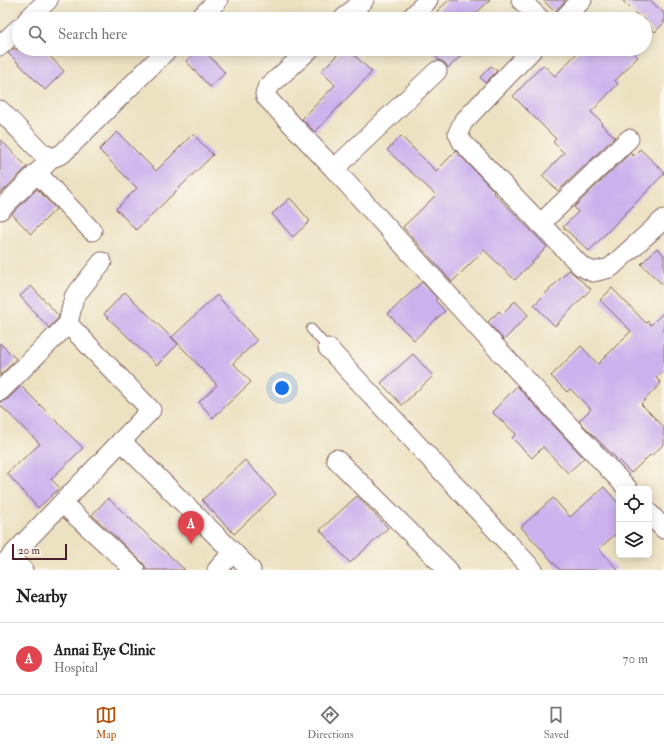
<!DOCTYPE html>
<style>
body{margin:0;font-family:"IM FELL Double Pica",serif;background:#f6f6f6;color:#222}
.controls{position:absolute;right:12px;bottom:12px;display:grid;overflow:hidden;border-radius:6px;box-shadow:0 2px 10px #0003}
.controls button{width:36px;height:36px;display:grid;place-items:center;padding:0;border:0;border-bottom:1px solid #e0e0e0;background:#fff;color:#222;font:20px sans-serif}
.scale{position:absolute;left:12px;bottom:10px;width:55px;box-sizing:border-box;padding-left:4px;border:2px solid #4a1f2b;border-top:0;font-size:11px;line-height:14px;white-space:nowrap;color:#4a1f2b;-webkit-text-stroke:3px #fbf7ec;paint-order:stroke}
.you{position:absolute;left:282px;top:388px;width:14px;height:14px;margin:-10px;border:3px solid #fff;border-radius:50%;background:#1a73e8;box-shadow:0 0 0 6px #1a73e833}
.badge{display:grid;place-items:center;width:26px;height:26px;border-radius:50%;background:#b45309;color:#fff;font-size:13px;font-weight:700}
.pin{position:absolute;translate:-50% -33px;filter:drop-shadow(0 1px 2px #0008)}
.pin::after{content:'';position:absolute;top:21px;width:14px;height:12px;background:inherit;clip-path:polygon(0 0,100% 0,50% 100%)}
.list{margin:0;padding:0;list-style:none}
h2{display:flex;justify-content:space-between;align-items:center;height:52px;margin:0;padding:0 16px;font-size:17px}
h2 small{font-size:13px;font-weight:400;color:#767676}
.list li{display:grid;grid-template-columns:26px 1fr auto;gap:12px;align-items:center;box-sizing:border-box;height:72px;padding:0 16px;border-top:1px solid #e0e0e0}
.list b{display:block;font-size:15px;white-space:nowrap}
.list p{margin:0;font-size:13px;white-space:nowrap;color:#767676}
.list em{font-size:13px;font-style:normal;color:#767676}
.icon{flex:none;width:22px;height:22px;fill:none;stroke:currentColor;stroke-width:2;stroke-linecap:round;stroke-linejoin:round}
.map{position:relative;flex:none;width:664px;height:570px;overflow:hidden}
.search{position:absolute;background:#fff;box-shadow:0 2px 10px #0003;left:12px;right:12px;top:12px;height:44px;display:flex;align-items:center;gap:10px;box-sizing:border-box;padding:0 14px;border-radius:22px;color:#767676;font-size:15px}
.sheet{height:124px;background:#fff}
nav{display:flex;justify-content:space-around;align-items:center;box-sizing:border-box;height:56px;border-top:1px solid #e0e0e0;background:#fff;font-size:11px;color:#767676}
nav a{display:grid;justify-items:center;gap:2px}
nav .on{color:#b45309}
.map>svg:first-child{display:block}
.building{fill:#cbb1ed}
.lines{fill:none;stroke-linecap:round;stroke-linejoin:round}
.service-casing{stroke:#836360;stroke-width:11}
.minor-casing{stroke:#836360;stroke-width:21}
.service{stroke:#fff;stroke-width:9}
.minor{stroke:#fff;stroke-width:19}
</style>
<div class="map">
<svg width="664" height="570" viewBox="0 0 664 570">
<rect width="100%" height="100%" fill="#fbf7ec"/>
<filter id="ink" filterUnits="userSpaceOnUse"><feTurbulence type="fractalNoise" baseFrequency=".025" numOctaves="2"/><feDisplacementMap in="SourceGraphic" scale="8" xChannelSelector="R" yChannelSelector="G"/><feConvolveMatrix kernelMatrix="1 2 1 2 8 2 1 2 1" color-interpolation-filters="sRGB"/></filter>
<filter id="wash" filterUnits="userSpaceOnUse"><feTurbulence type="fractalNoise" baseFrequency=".012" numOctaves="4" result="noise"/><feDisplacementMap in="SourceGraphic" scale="16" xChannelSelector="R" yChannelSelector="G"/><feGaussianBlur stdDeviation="0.9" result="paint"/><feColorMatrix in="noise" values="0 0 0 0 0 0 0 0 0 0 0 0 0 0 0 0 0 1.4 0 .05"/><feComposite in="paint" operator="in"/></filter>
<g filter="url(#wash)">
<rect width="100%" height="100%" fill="#ece2c2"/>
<g id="blocks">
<g class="building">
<polygon points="449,0 490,0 470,19 444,19 437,11"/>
<polygon points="543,0 566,0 555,12"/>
<polygon points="622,0 650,0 664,13 664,23 655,32 645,23 645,19 641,19"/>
<polygon points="13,49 43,49 64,71 45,90 8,53"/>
<polygon points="199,49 203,49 225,73 210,87 186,61"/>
<polygon points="343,49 348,49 372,72 315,132 302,119 335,85 321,71"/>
<polygon points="429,49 468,49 448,68 445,63 439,60"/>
<polygon points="581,49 629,49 638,57 615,81 618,84 591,112 602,122 601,124 615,137 558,191 542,176 564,153 553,142 556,139 513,96 543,65 555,76"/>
<polygon points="491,66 497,71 485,83 480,77"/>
<polygon points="117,132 156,171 193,134 213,155 136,230 116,209 137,188 99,150"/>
<polygon points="401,136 436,171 456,151 494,191 493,192 547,247 515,280 484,250 452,282 403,227 436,195 387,150"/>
<polygon points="0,139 27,167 0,194"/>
<polygon points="640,149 664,172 664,174 589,251 563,227 578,212 574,207 630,153 633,156"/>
<polygon points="37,189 56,209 31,234 12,214"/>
<polygon points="290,198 310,221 293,237 272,214"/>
<polygon points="657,248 664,255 664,286 641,264"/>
<polygon points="569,270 591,289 555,326 534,305"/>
<polygon points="422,282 437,298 435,300 445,311 414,340 388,314"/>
<polygon points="31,286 59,316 58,318 49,328 20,296"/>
<polygon points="612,288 646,323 648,321 651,325 664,312 664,371 656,378 661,383 641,404 664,427 664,444 651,456 650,455 631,473 579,421 591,409 570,389 567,392 551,376 581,346 598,364 631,331 600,300"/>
<polygon points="125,292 178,344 157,365 104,314"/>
<polygon points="217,295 257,341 233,363 251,382 213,418 199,402 217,385 172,337"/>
<polygon points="515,301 528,315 504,340 488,322 499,311 502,314"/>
<polygon points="0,343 16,359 0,376"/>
<polygon points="413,354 433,376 402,405 381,383"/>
<polygon points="21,386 83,448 51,479 60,488 38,508 7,473 40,444 0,405 0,402 8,399"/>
<polygon points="517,386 584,458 568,473 543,447 532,458 512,438 516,434 492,412"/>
<polygon points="245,460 276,494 234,534 202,500"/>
<polygon points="604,487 619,504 619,531 599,549 618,570 560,570 521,527 553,498 570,517"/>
<polygon points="357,496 388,528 350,563 320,530"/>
<polygon points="108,498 185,570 146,570 145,566 142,562 92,515"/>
</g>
</g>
</g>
<g filter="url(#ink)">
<use href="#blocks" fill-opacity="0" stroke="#836360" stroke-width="1"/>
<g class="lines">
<g class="service-casing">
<polyline id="service" points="311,329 328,348"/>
</g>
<g class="minor-casing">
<g id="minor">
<polyline points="521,0 540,19"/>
<polyline points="28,19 48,0"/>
<polyline points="199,19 218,0"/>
<polyline points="343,19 364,0"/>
<polyline points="410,19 428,0"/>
<polyline points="563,19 582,0"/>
<polyline points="0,46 19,28"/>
<polyline points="310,49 267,88 265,94 266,97 334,169"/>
<polyline points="533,49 463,122 458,133 462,142 581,266 593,272 610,268 664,219"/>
<polyline points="437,71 334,169 503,355 628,489"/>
<polyline points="0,110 42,153 52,158 62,154 168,49"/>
<polyline points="37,173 92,231"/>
<polyline points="0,210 46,164"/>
<polyline points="540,224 629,139"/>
<polyline points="68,324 74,297 102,262"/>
<polyline points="328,348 533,570"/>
<polyline points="0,391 68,324 151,410 0,568"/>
<polyline points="121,441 251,570"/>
<polyline points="336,459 448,570"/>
<polyline points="62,503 135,570"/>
<polyline points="649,513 664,529"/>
<polyline points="10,558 23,570"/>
<polyline points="217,570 233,552"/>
</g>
</g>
<use href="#service" class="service"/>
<use href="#minor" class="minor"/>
</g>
</g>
</svg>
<div class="controls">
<button><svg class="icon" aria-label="locate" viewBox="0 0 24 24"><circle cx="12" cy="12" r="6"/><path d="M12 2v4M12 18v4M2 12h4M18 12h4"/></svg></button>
<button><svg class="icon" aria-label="layers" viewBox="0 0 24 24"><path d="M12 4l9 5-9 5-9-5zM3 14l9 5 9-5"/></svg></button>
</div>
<div class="scale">20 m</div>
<div class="you"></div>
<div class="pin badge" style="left:191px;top:544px;background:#e0444e">A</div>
<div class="search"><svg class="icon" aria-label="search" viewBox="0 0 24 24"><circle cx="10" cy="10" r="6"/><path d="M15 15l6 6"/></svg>Search here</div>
</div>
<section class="sheet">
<h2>Nearby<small></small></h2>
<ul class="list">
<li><span class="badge" style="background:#e0444e">A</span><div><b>Annai Eye Clinic</b><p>Hospital</p></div><em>70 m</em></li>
</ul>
</section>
<nav>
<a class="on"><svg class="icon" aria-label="map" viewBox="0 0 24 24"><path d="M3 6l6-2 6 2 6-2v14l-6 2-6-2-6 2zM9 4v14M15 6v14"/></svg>Map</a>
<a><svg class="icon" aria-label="directions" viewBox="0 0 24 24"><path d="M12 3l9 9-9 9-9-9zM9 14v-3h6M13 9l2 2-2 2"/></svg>Directions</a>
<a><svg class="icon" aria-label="saved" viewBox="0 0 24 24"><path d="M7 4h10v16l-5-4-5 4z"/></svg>Saved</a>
</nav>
